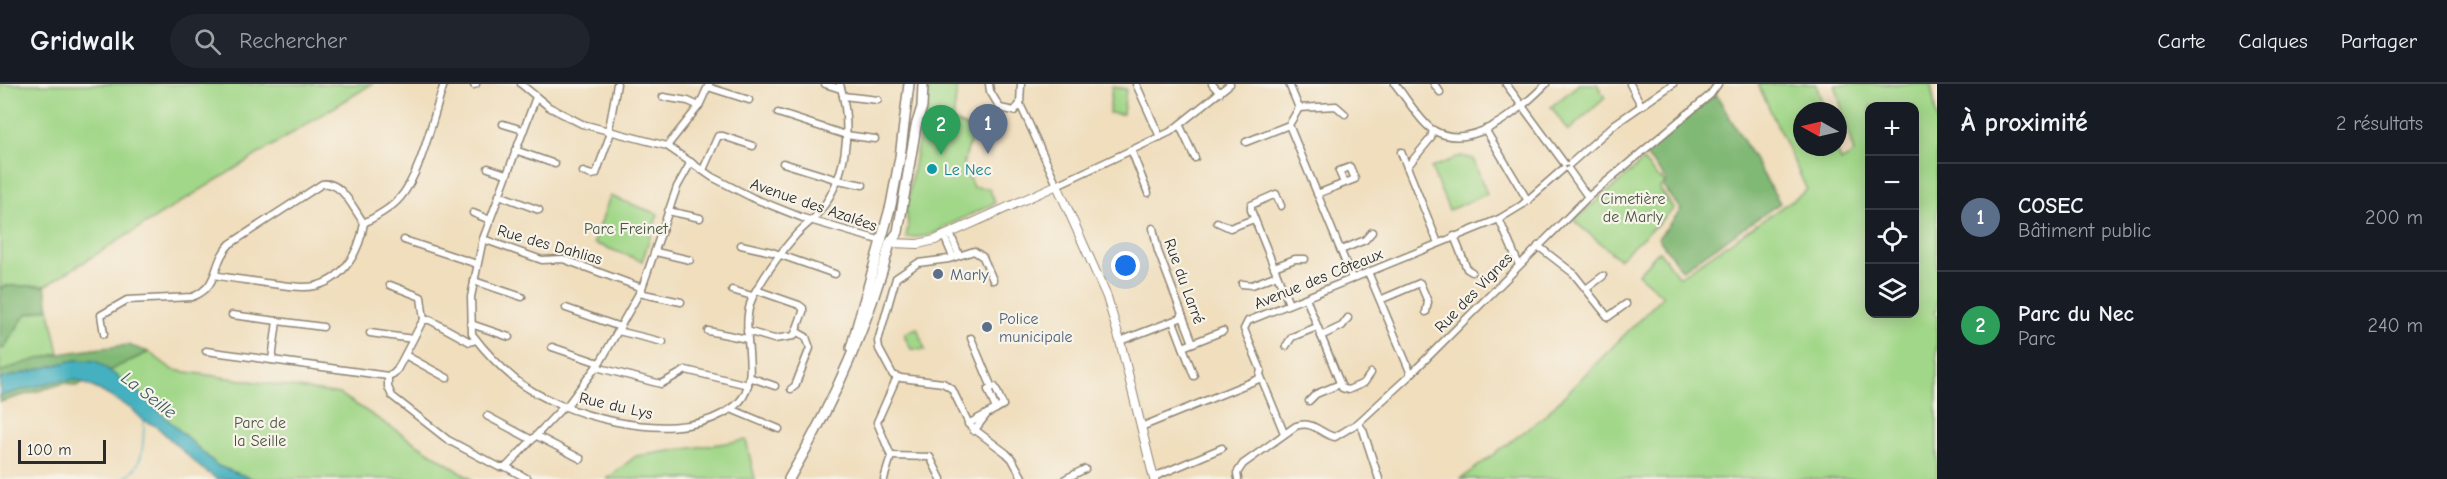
<!DOCTYPE html>
<html lang="fr">
<meta charset="utf-8">
<style>
body{margin:0;font-family:"Comic Neue",sans-serif;background:#20242c;color:#f1f3f6}
.controls{position:absolute;right:18px;top:18px;display:grid;overflow:hidden;border-radius:12px;box-shadow:0 3px 15px #0003}
.controls button{width:54px;height:54px;display:grid;place-items:center;padding:0;border:0;border-bottom:2px solid #363941;background:#171b24;color:#f1f3f6;font:30px sans-serif}
.compass{position:absolute;left:1793px;top:18px;width:54px;height:54px;border-radius:50%;background:#171b24;box-shadow:0 3px 15px #0003;rotate:278deg}
.scale{position:absolute;left:18px;bottom:15px;width:88px;box-sizing:border-box;padding-left:6px;border:3px solid #2b2b2b;border-top:0;font-size:16px;line-height:21px;white-space:nowrap;color:#2b2b2b;-webkit-text-stroke:4px #f7f3e8;paint-order:stroke}
.you{position:absolute;left:1126px;top:182px;width:21px;height:21px;margin:-15px;border:4px solid #fff;border-radius:50%;background:#1a73e8;box-shadow:0 0 0 9px #1a73e833}
.badge{display:grid;place-items:center;width:39px;height:39px;border-radius:50%;background:#ea580c;color:#fff;font-size:20px;font-weight:700}
.pin{position:absolute;translate:-50% -50px;filter:drop-shadow(0 2px 3px #0008)}
.pin::after{content:'';position:absolute;top:32px;width:21px;height:18px;background:inherit;clip-path:polygon(0 0,100% 0,50% 100%)}
.list{margin:0;padding:0;list-style:none}
h2{display:flex;justify-content:space-between;align-items:center;height:78px;margin:0;padding:0 24px;font-size:26px}
h2 small{font-size:20px;font-weight:400;color:#9ea1a6}
.list li{display:grid;grid-template-columns:39px 1fr auto;gap:18px;align-items:center;box-sizing:border-box;height:108px;padding:0 24px;border-top:2px solid #363941}
.list b{display:block;font-size:22px;white-space:nowrap}
.list p{margin:0;font-size:20px;white-space:nowrap;color:#9ea1a6}
.list em{font-size:20px;font-style:normal;color:#9ea1a6}
.icon{flex:none;width:33px;height:33px;fill:none;stroke:currentColor;stroke-width:2;stroke-linecap:round;stroke-linejoin:round}
.map{position:relative;flex:none;width:1937px;height:395px;overflow:hidden}
header{display:flex;align-items:center;gap:36px;box-sizing:border-box;height:84px;padding:0 30px;background:#171b24;border-bottom:2px solid #363941}
header strong{font-size:28px}
nav{display:flex;gap:33px;margin-inline-start:auto;font-size:21px}
.search{width:420px;height:54px;background:#20242c;display:flex;align-items:center;gap:15px;box-sizing:border-box;padding:0 21px;border-radius:33px;color:#9ea1a6;font-size:22px}
main{display:flex}
aside{flex:1;background:#171b24}
.map>svg:first-child{display:block}
.green{fill:#a1d788;stroke:#66815a;stroke-width:1.5;fill-rule:evenodd}
.forest{fill:#80b874;stroke:#567250;stroke-width:1.5}
.water{fill:#44b1c0;stroke:#386e76;stroke-width:1.5}
.lines{fill:none;stroke-linecap:round;stroke-linejoin:round}
.stream{stroke:#44b1c0;stroke-width:1.5}
.minor-casing{stroke:#8e8474;stroke-width:9}
.tertiary-casing{stroke:#8e8474;stroke-width:10}
.secondary-casing{stroke:#8e8474;stroke-width:12}
.minor{stroke:#fff;stroke-width:6}
.tertiary{stroke:#fff;stroke-width:8}
.secondary{stroke:#fff;stroke-width:9}
.culture-dot{fill:#0f9aa8;stroke:#f7f3e8;stroke-width:2}
.service-dot{fill:#5c6f8a;stroke:#f7f3e8;stroke-width:2}
.labels{text-anchor:middle;stroke-width:4.5;stroke-linejoin:round;paint-order:stroke}
.culture-label{font-size:16px;fill:#0d838f;stroke:#f7f3e8;text-anchor:start}
.park-label{font-size:16px;fill:#485642;stroke:#f7f3e8}
.street-label{font-size:16px;fill:#2b2b2b;stroke:#f7f3e8}
.service-label{font-size:16px;fill:#4e5e75;stroke:#f7f3e8;text-anchor:start}
.water-label{font-size:18px;font-style:italic;fill:#345a5f;stroke:#f7f3e8}
</style>
<header>
<strong>Gridwalk</strong>
<div class="search"><svg class="icon" aria-label="search" viewBox="0 0 24 24"><circle cx="10" cy="10" r="6"/><path d="M15 15l6 6"/></svg>Rechercher</div>
<nav><a>Carte</a><a>Calques</a><a>Partager</a></nav>
</header>
<main>
<div class="map">
<svg width="1937" height="395" viewBox="0 0 1937 395">
<rect width="100%" height="100%" fill="#f7f3e8"/>
<filter id="ink" filterUnits="userSpaceOnUse"><feTurbulence type="fractalNoise" baseFrequency=".0167" numOctaves="2"/><feDisplacementMap in="SourceGraphic" scale="12" xChannelSelector="R" yChannelSelector="G"/><feConvolveMatrix kernelMatrix="1 2 1 2 8 2 1 2 1" color-interpolation-filters="sRGB"/></filter>
<filter id="wash" filterUnits="userSpaceOnUse"><feTurbulence type="fractalNoise" baseFrequency=".008" numOctaves="4" result="noise"/><feDisplacementMap in="SourceGraphic" scale="24" xChannelSelector="R" yChannelSelector="G"/><feGaussianBlur stdDeviation="1.35" result="paint"/><feColorMatrix in="noise" values="0 0 0 0 0 0 0 0 0 0 0 0 0 0 0 0 0 1.4 0 .05"/><feComposite in="paint" operator="in"/></filter>
<g filter="url(#wash)">
<rect width="100%" height="100%" fill="#f0debd"/>
<g class="green">
<polygon points="0,0 372,0 45,202 5,202 0,204"/>
<polygon points="929,0 957,4 953,37 974,47 963,80 973,103 989,104 995,119 942,144 940,147 926,152 906,154 908,140 906,126 920,47 926,32"/>
<polygon points="1579,0 1597,0 1605,14 1568,47 1551,23"/>
<path d="M 1758,0 L 1816,0 L 1825,27 L 1802,27 L 1802,63 L 1836,63 L 1841,77 L 1854,69 L 1835,0 L 1931,0 L 1937,36 L 1937,226 L 1934,228 L 1937,231 L 1937,395 L 1461,395 L 1542,334 L 1663,212 L 1638,190 L 1659,167 L 1679,193 L 1807,106 ZM 1870,22 L 1914,22 L 1914,230 L 1870,230 Z"/>
<polygon points="1112,3 1126,5 1123,30 1109,29"/>
<polygon points="1461,72 1473,75 1487,110 1449,126 1431,84"/>
<polygon points="1643,77 1660,96 1662,94 1665,100 1659,104 1674,125 1619,175 1574,137"/>
<polygon points="610,112 658,130 642,177 594,159"/>
<polygon points="49,224 59,269 0,288 0,265 4,263 25,231"/>
<polygon points="917,244 925,266 911,265 905,253 905,249"/>
<polygon points="149,268 173,286 340,310 471,395 253,395 218,382 109,286"/>
<polygon points="746,356 755,395 607,395 636,372"/>
</g>
<g class="forest">
<polygon points="1716,10 1780,119 1682,186 1658,154 1681,126 1663,102 1667,96 1645,70"/>
<polygon points="5,202 45,202 49,224 25,231 4,264 0,265 0,204"/>
<path d="M 128,261 L 149,268 L 76,302 L 65,299 L 0,318 L 0,288 C 40,270 84,266 128,261 Z"/>
</g>
<polygon class="water" points="75,276 96,277 135,305 218,382 253,395 217,395 201,384 156,342 143,336 132,325 99,306 77,296 56,297 0,312 0,295"/>
<g class="lines">
<path class="stream" d="M 123,395 C 146,381 143,359 144,335"/>
</g>
</g>
<g filter="url(#ink)">
<g class="lines">
<g class="minor-casing">
<g id="minor">
<polyline points="521,0 549,23 582,40 667,62 712,93 753,114 803,134 882,157"/>
<polyline points="825,0 841,5"/>
<polyline points="989,0 990,7 1000,24 1014,27 1020,20"/>
<polyline points="1021,0 1020,20 1057,101 1170,48 1230,0"/>
<polyline points="1136,0 1160,53"/>
<polyline points="1212,0 1220,9"/>
<polyline points="1289,0 1299,24 1289,41 1352,194"/>
<path d="M 1395,0 C 1405,12 1421,39 1433,46 C 1472,69 1521,25 1546,0"/>
<polyline points="1434,0 1440,8"/>
<polyline points="1506,0 1564,79"/>
<polyline points="1630,0 1641,21"/>
<polyline points="474,1 476,0"/>
<polyline points="708,3 749,16"/>
<polyline points="843,12 878,16"/>
<path d="M 536,13 L 483,155 L 471,213 L 472,250 C 484,266 500,283 516,296 C 562,332 668,360 722,330 C 730,326 738,321 743,313 C 761,282 735,240 756,207 C 767,188 781,168 795,152 C 801,145 809,139 815,133 C 847,97 853,45 840,0"/>
<polyline points="663,13 688,17 699,22"/>
<polyline points="1299,24 1336,22 1345,30"/>
<polyline points="778,29 846,51 875,55"/>
<polyline points="503,40 523,46"/>
<polyline points="1180,42 1195,74"/>
<polyline points="1485,45 1528,117"/>
<polyline points="1246,58 1289,41"/>
<polyline points="667,62 699,22 709,0"/>
<polyline points="515,66 555,80"/>
<polyline points="1132,68 1148,109"/>
<polyline points="1401,68 1438,159"/>
<polyline points="783,79 838,96 863,101"/>
<polyline points="1570,80 1615,40 1673,0"/>
<polyline points="1407,83 1431,54 1433,46"/>
<polyline points="488,84 506,90"/>
<polyline points="703,86 718,52 723,52 753,62"/>
<polyline points="1569,86 1588,113"/>
<polyline points="583,88 592,91 596,90 610,51 609,45 617,0"/>
<polyline points="1317,110 1355,95 1350,83 1339,87 1344,99"/>
<polyline points="499,111 539,126"/>
<polyline points="1281,122 1276,110 1251,121 1251,126 1289,220"/>
<polyline points="668,127 700,134"/>
<polyline points="473,129 490,136"/>
<polyline points="1499,135 1519,181"/>
<polyline points="1217,138 1230,144 1254,135"/>
<polyline points="1153,144 1158,167 1193,259"/>
<polyline points="950,149 959,171"/>
<polyline points="944,152 953,173"/>
<polyline points="1454,152 1467,185 1472,188"/>
<polyline points="483,155 542,176 563,175 642,204"/>
<polyline points="404,156 477,180"/>
<polyline points="741,161 772,168 835,190"/>
<polyline points="1538,162 1573,189 1608,233 1626,220"/>
<polyline points="1341,166 1365,156 1372,148"/>
<polyline points="656,168 690,176"/>
<polyline points="1274,183 1295,175 1305,175"/>
<polyline points="1368,188 1411,290"/>
<path d="M 215,191 C 231,195 249,196 265,199 C 277,200 290,203 302,203 C 339,204 359,171 364,139"/>
<polyline points="993,196 983,173 974,167 949,175 918,179 896,194 878,257 879,265 893,291 901,294 943,299 952,305 970,342 1006,369 1012,375 1023,395"/>
<polyline points="474,197 522,213"/>
<polyline points="1242,200 1252,201 1277,191"/>
<polyline points="390,201 421,213 424,236"/>
<polyline points="1586,205 1603,192"/>
<polyline points="732,206 752,212"/>
<polyline points="639,209 681,218"/>
<polyline points="1306,214 1342,304 1348,306 1364,299 1371,289"/>
<polyline points="1380,216 1420,199 1428,218 1426,228"/>
<polyline points="566,224 620,243"/>
<polyline points="232,231 323,243"/>
<polyline points="1173,237 1194,292"/>
<polyline points="471,240 509,253"/>
<polyline points="618,247 663,258"/>
<polyline points="708,247 747,255"/>
<polyline points="747,247 774,255 794,252 803,228 803,224 799,221 756,206"/>
<polyline points="370,249 413,255"/>
<path d="M 104,250 L 101,231 L 127,216 L 192,213 C 221,202 211,179 230,160 L 322,100 C 342,96 353,125 364,139 C 375,133 389,126 398,116 C 421,92 433,32 444,0"/>
<polyline points="1321,252 1342,242 1348,234"/>
<polyline points="1120,257 1183,233"/>
<polyline points="1286,262 1292,253 1317,243"/>
<polyline points="552,263 599,279"/>
<polyline points="1183,263 1223,247"/>
<polyline points="206,267 388,292 393,290 397,286 421,240 424,236 430,236 470,258 476,256"/>
<polyline points="405,271 447,294"/>
<polyline points="272,276 277,237"/>
<polyline points="596,283 661,300 686,286 748,301"/>
<polyline points="388,292 388,303 392,312 448,356 499,383 506,383 564,322"/>
<polyline points="749,293 775,302"/>
<polyline points="1261,293 1284,349"/>
<polyline points="992,304 995,303 1003,321 996,325"/>
<polyline points="791,305 795,302 810,264 806,253 797,248"/>
<polyline points="1309,317 1316,310 1340,300"/>
<polyline points="566,323 602,275 642,204 677,103 691,78"/>
<polyline points="731,325 779,345"/>
<polyline points="487,332 532,356"/>
<polyline points="1358,339 1363,346 1379,395"/>
<polyline points="968,340 996,325 988,306 992,304 971,254"/>
<polyline points="1141,343 1259,295 1261,286 1244,245 1248,237 1499,135 1522,121 1563,85"/>
<polyline points="974,347 987,330"/>
<polyline points="537,352 581,375"/>
<polyline points="891,372 930,373 941,395"/>
<polyline points="506,383 528,395"/>
<polyline points="1154,393 1222,364"/>
<polyline points="884,395 891,372 877,338 897,293"/>
<polyline points="1065,395 1085,385"/>
<path d="M 1238,395 L 1237,389 L 1243,380 L 1296,342 C 1314,336 1320,350 1335,353 L 1358,339 L 1408,293 L 1588,113 L 1710,11 L 1718,0"/>
</g>
</g>
<g class="tertiary-casing">
<polyline id="tertiary" points="890,159 918,160 935,156 1057,101 1107,213 1120,257 1154,395"/>
</g>
<g class="secondary-casing">
<g id="secondary">
<polyline points="851,264 891,121 900,73 909,0"/>
<path d="M 789,395 C 832,321 868,243 890,159 L 898,148 L 916,42 L 922,23 L 923,0"/>
</g>
</g>
<use href="#minor" class="minor"/>
<use href="#tertiary" class="tertiary"/>
<use href="#secondary" class="secondary"/>
</g>
</g>
<circle class="culture-dot" cx="932" cy="85" r="6"/>
<g class="service-dot">
<circle cx="938" cy="190" r="6"/>
<circle cx="987" cy="243" r="6"/>
</g>
<g class="labels">
<g class="culture-label">
<text x="944" y="91">Le Nec</text>
</g>
<g class="park-label">
<text x="1633" y="120">Cimetière<tspan x="1633" dy="18">de Marly</tspan></text>
<text x="626" y="150">Parc Freinet</text>
<text x="260" y="344">Parc de<tspan x="260" dy="18">la Seille</tspan></text>
</g>
<g class="street-label">
<text transform="translate(814 120) rotate(19)" y="6">Avenue des Azalées</text>
<text transform="translate(550 160) rotate(16)" y="6">Rue des Dahlias</text>
<text transform="translate(1318 194) rotate(-22)" y="6">Avenue des Côteaux</text>
<text transform="translate(1185 197) rotate(70)" y="6">Rue du Larré</text>
<text transform="translate(1473 208) rotate(-46)" y="6">Rue des Vignes</text>
<text transform="translate(616 321) rotate(13)" y="6">Rue du Lys</text>
</g>
<g class="service-label">
<text x="950" y="196">Marly</text>
<text x="999" y="240">Police<tspan x="999" dy="18">municipale</tspan></text>
</g>
<g class="water-label">
<text transform="translate(149 311) rotate(38)" y="6">La Seille</text>
</g>
</g>
</svg>
<div class="controls">
<button>+</button>
<button>−</button>
<button><svg class="icon" aria-label="locate" viewBox="0 0 24 24"><circle cx="12" cy="12" r="6"/><path d="M12 2v4M12 18v4M2 12h4M18 12h4"/></svg></button>
<button><svg class="icon" aria-label="layers" viewBox="0 0 24 24"><path d="M12 4l9 5-9 5-9-5zM3 14l9 5 9-5"/></svg></button>
</div>
<svg class="compass" viewBox="-18 -18 36 36"><path d="M0-13l5 13h-10z" fill="#e53935"/><path d="M0 13l5-13h-10z" fill="#9ea1a6"/></svg>
<div class="scale">100 m</div>
<div class="you"></div>
<div class="pin badge" style="left:988px;top:70px;background:#5c6f8a">1</div>
<div class="pin badge" style="left:941px;top:71px;background:#2e9e5b">2</div>
</div>
<aside>
<h2>À proximité<small>2 résultats</small></h2>
<ul class="list">
<li><span class="badge" style="background:#5c6f8a">1</span><div><b>COSEC</b><p>Bâtiment public</p></div><em>200 m</em></li>
<li><span class="badge" style="background:#2e9e5b">2</span><div><b>Parc du Nec</b><p>Parc</p></div><em>240 m</em></li>
</ul>
</aside>
</main>
